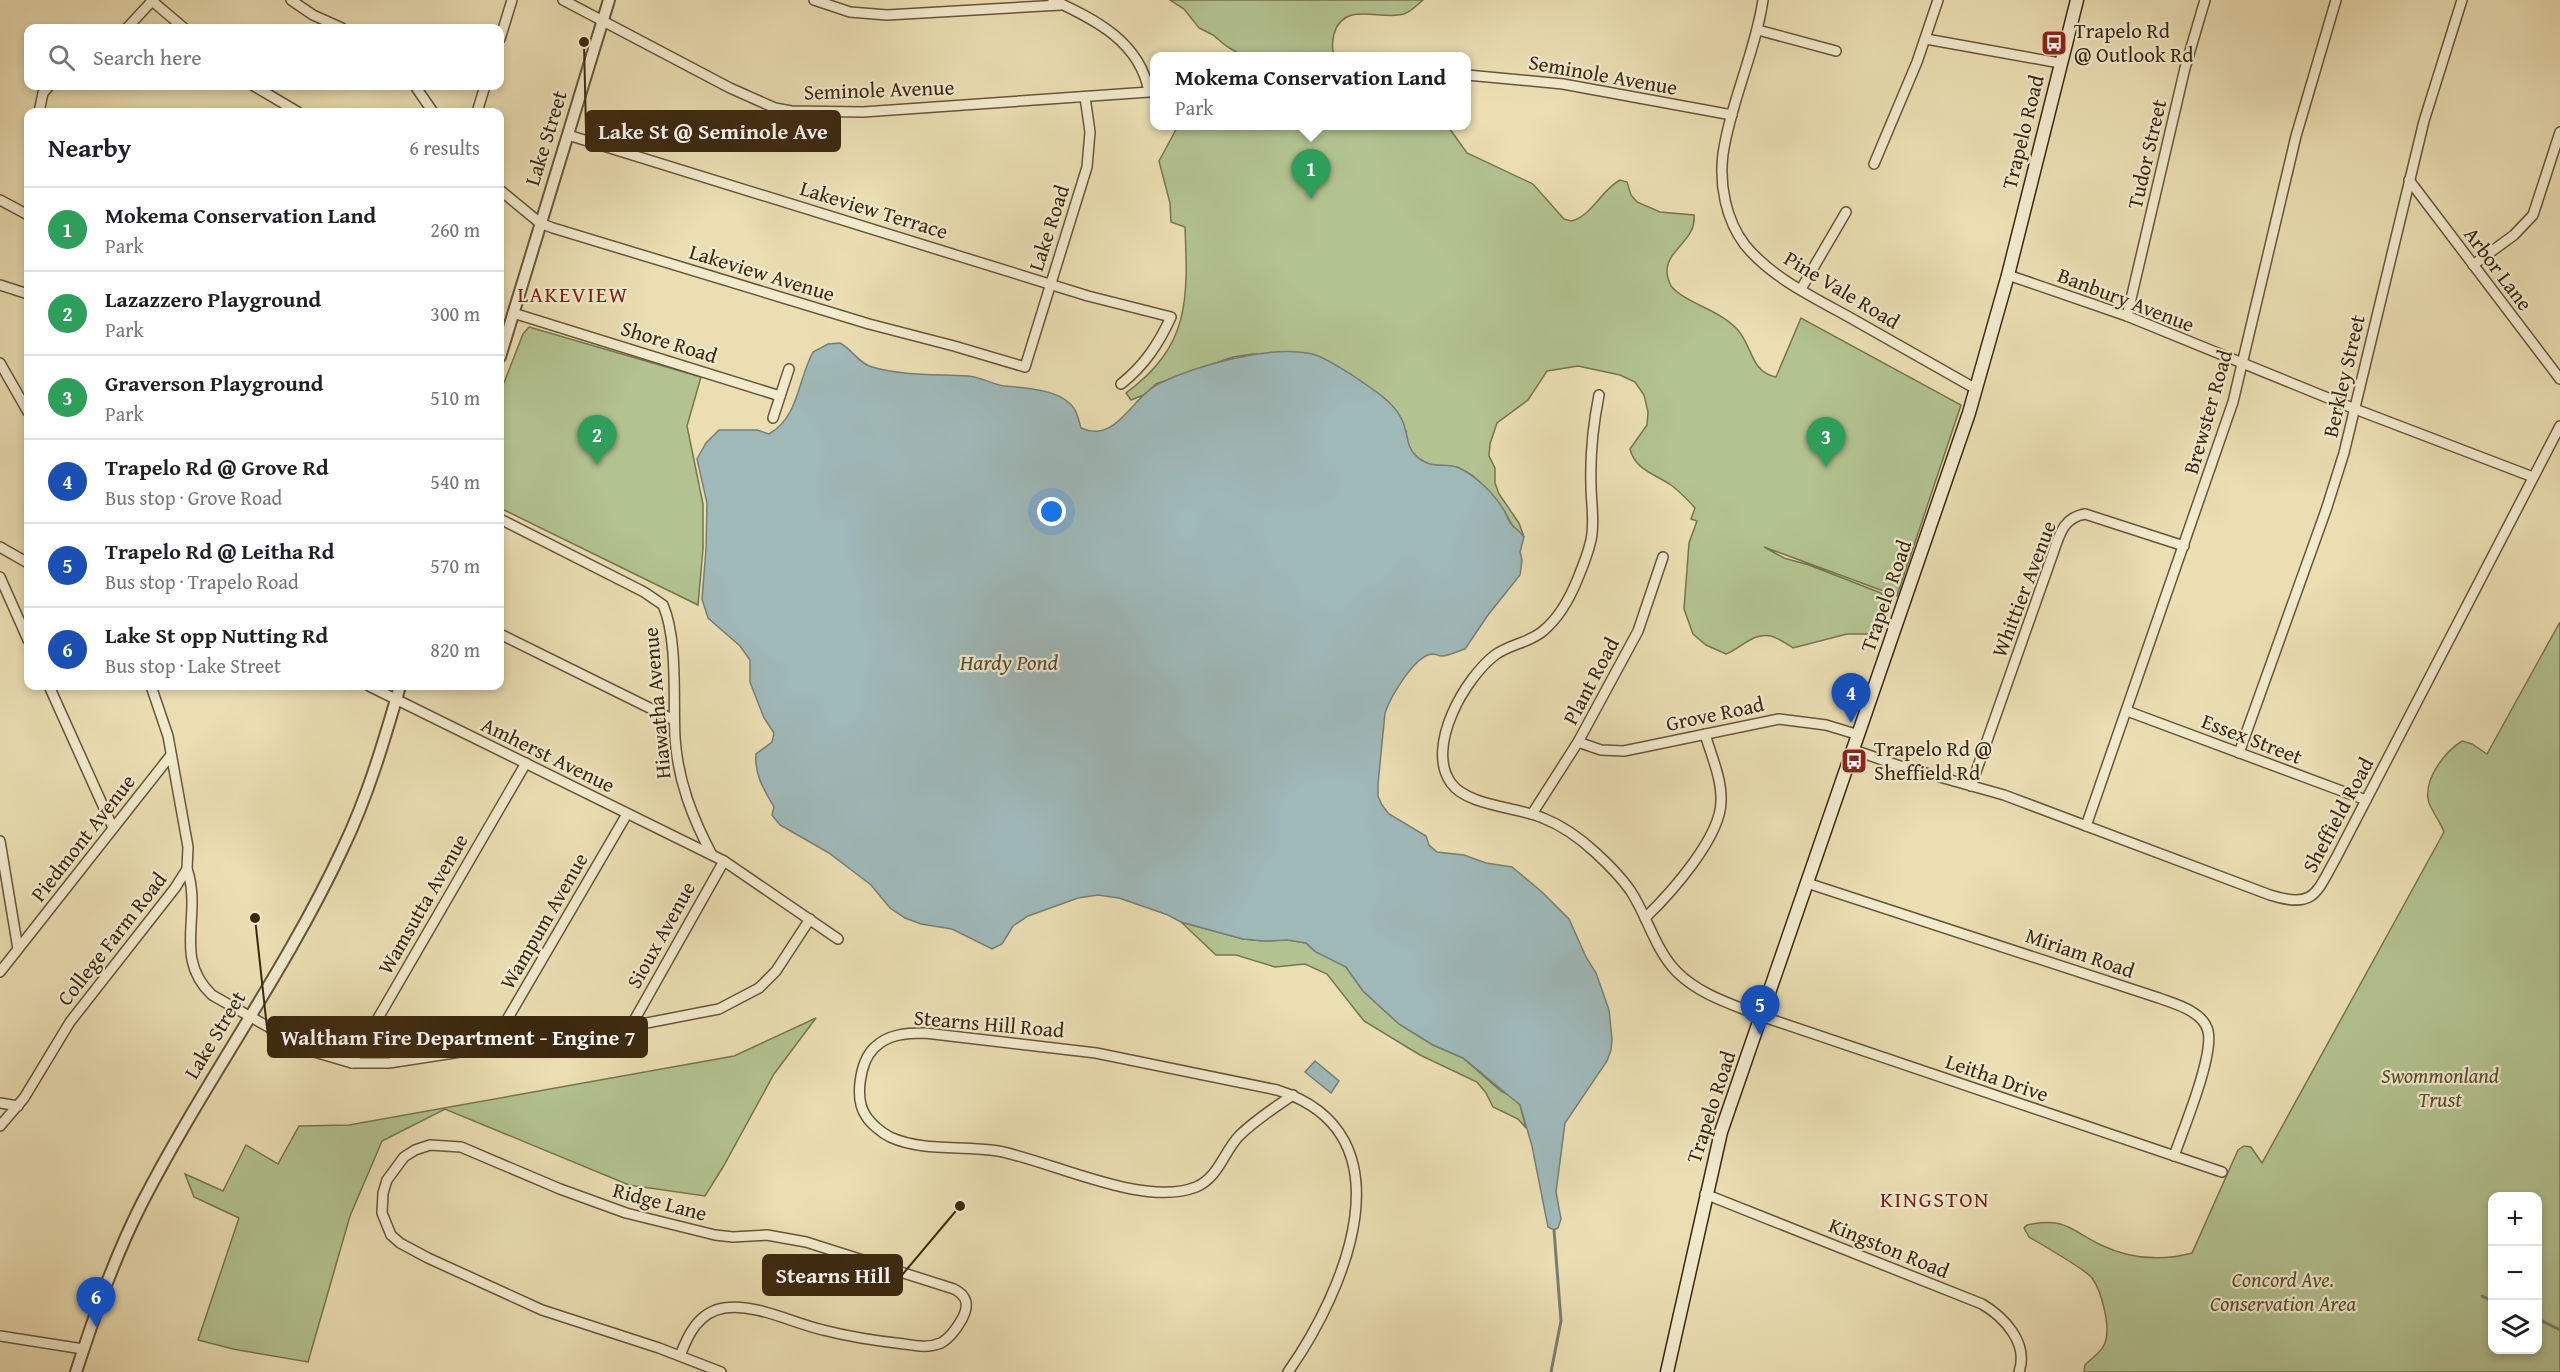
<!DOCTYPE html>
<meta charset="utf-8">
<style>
body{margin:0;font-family:"Gentium Book Plus",serif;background:#f6f6f6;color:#202124}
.controls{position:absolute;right:18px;bottom:18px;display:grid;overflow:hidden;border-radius:12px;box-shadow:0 3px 9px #0003}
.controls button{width:54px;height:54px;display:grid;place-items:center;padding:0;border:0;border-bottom:2px solid #e0e0e0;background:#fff;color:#202124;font:30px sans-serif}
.you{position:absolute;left:1052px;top:512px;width:21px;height:21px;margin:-15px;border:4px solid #fff;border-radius:50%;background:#1a73e8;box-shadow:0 0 0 9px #1a73e833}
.badge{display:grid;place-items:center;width:39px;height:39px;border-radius:50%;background:#1a73e8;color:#fff;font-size:20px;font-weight:700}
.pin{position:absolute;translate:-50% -50px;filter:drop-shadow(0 2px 3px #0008)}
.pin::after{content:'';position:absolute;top:32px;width:21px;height:18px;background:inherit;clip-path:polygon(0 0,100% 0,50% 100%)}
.popup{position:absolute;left:1150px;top:52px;width:321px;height:78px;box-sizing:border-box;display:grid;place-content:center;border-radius:12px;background:#fff;filter:drop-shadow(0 2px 4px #0005);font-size:20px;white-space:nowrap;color:#757577}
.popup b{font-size:22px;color:#202124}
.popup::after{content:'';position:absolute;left:50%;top:100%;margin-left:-12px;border:12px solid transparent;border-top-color:#fff}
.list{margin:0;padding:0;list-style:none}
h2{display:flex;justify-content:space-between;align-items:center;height:78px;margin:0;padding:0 24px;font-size:26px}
h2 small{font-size:20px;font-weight:400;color:#757577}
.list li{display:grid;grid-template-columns:39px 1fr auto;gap:18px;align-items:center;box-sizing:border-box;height:84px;padding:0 24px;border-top:2px solid #e0e0e0}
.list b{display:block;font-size:22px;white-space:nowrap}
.list p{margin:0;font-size:20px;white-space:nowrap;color:#757577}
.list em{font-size:20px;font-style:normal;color:#757577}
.icon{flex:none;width:33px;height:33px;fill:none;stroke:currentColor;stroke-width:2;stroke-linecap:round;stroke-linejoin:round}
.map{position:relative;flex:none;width:2560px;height:1372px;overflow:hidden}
.search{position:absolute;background:#fff;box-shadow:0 3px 9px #0003;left:24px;top:24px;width:480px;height:66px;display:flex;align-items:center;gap:15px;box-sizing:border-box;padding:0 21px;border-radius:12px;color:#757577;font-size:22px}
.panel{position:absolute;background:#fff;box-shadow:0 3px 9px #0003;left:24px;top:108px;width:480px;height:582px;border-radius:12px}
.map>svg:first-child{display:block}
.green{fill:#b2c290;stroke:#76754e;stroke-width:1.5;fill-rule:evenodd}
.water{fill:#9fb9b9;stroke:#777f74;stroke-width:1.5}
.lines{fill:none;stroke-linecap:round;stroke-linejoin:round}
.stream{stroke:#777f74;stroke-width:3}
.minor-casing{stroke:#675636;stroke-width:12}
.tertiary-casing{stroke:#675636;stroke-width:14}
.secondary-casing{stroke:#3b280d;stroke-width:15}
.minor{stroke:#f1eacd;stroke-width:9}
.tertiary{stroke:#f1eacd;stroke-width:10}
.secondary{stroke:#f1eacd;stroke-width:12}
.labels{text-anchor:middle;stroke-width:4.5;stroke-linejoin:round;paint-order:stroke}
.poi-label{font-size:21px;fill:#3b280d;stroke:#f1eacd;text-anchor:start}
.street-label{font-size:21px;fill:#3b280d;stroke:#f1eacd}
.park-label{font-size:21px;font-style:italic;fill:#594e2e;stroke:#f1eacd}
.neighbourhood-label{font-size:22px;letter-spacing:1.5px;fill:#7a1f14;stroke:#f1eacd}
.water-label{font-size:22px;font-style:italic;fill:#544c38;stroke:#f1eacd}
.leader{fill:none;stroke:#3b280d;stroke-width:2}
.callout-dot{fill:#3b280d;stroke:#f1eacd;stroke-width:2}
.callout{fill:#3b280d;stroke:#3b280d;stroke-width:2}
.callout-label{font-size:22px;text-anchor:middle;font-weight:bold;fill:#fff}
</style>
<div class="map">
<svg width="2560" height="1372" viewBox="0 0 2560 1372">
<rect width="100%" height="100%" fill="#eadeb2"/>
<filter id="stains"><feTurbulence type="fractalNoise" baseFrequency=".00333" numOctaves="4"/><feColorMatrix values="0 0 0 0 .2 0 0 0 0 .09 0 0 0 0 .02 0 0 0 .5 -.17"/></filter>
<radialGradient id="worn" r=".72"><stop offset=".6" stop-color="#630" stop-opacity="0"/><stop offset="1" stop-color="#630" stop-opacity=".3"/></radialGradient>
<g class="green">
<path d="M 1170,0 L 1423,0 C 1417,5 1411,12 1404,14 C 1380,21 1344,0 1334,34 C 1332,43 1332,47 1334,56 L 1243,56 L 1226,46 L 1213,35 L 1199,28 L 1184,9 Z"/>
<path d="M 1447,125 L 1467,153 L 1533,184 L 1564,219 L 1571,221 C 1592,216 1601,190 1620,180 L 1627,182 L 1631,195 L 1637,202 L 1660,212 L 1694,215 C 1697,240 1667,249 1667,271 C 1667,276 1669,282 1671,286 C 1685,303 1720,310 1737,329 C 1753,346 1750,372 1776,377 L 1801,318 L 1961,405 L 1897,596 L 1764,547 L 1784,558 L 1809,565 L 1881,593 C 1894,609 1887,622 1873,634 L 1847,634 L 1793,648 C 1787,644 1778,638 1771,636 C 1754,632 1741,648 1726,654 L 1706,645 L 1693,634 L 1684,609 L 1689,543 L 1697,521 L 1691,519 L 1695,508 C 1688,500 1680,492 1671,485 C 1655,474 1635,470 1630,449 L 1647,425 L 1648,412 L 1644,395 L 1635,382 L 1620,375 L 1578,366 L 1547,371 L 1528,400 L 1497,423 L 1490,444 L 1489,456 L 1495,468 L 1495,483 L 1499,494 L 1519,523 L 1524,537 L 1512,525 L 1505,512 L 1487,490 L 1472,475 L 1457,467 L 1434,467 L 1418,458 L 1408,447 L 1406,431 L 1391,405 L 1350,374 L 1267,354 L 1253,354 L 1233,357 L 1156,384 L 1146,394 L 1131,400 L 1126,393 C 1190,346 1188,300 1185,227 L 1171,222 L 1170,203 L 1159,161 L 1178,126 Z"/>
<polygon points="529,327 701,377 687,426 703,504 703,549 698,605 500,508 500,393 523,334"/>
<path d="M 2560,622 L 2560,1372 L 2084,1372 L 2085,1365 C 2091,1358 2100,1354 2104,1345 C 2112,1330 2102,1292 2092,1278 C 2086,1270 2041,1244 2029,1237 L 2024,1228 L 2027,1225 C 2066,1217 2070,1230 2101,1245 C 2130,1259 2162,1261 2192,1253 L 2238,1150 L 2244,1146 L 2251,1147 L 2262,1163 L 2444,832 C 2441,822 2429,808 2428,799 C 2425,777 2445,752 2462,741 L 2472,744 L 2487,754 ZM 2492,1196 L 2538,1196 L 2538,1350 L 2492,1350 Z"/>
<polygon points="1181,922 1243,939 1264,941 1288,940 1306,943 1316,952 1332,958 1346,967 1363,991 1399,1024 1433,1045 1463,1058 1501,1091 1513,1097 1520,1105 1526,1128 1518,1119 1493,1107 1486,1093 1477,1082 1420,1055 1364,1021 1327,974 1305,964 1275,967 1236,955 1216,955"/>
<polygon points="816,1018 774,1074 723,1167 705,1196 629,1185 445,1109 382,1141 350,1216 308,1362 233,1349 198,1340 239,1218 194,1197 185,1174 223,1191 246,1145 278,1164 299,1126 349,1125 734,1056"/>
</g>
<g class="water">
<path d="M 840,343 C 853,350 858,363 872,367 C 903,376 937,374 968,376 C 981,377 992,384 1004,386 C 1025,388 1063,389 1075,410 C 1078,415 1079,422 1081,428 C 1116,444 1131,398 1158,384 C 1195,366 1271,344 1312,354 C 1325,357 1340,368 1352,375 C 1368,386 1390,399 1400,416 C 1409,430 1404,445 1417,457 C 1432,470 1445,462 1459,468 C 1477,476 1496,496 1505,512 C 1507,516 1508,520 1511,524 C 1515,529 1520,531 1524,537 L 1520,552 L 1522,560 L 1520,575 L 1488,615 L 1465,649 C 1458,651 1449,656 1442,656 C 1439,656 1436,654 1432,654 C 1414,656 1390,698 1385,713 L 1378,784 L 1378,796 L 1382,805 L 1389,814 L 1426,836 L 1429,845 L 1437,852 L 1464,855 L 1486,863 L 1512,867 L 1542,892 L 1569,919 L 1586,957 L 1596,973 L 1609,1010 L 1612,1039 L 1611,1050 L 1607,1061 L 1565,1123 L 1556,1192 L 1561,1219 L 1558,1228 L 1554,1230 L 1548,1227 L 1532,1146 L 1520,1105 L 1463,1058 L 1433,1045 L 1399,1024 L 1363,991 L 1346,967 L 1316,952 L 1306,943 L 1288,940 L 1264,941 L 1243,939 L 1181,922 L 1168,915 L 1119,898 L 1098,895 L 1078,898 L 1028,916 L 1013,926 L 1002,944 L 992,949 L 952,929 L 921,924 L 905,918 L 890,908 L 871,885 L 829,853 L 780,825 L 772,815 L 774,807 C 764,790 754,774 756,754 L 772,742 L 774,733 L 764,718 L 750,682 L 750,660 L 740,646 L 708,618 L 702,599 L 706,549 L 707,503 L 697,459 L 706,443 L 719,430 L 757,430 L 769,434 C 799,417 798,379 813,352 L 828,344 Z"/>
<polygon points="1315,1061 1339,1081 1331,1093 1305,1072"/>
</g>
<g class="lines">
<g class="stream">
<polyline points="2482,1296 2492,1301"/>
<polyline points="2538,1319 2560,1330"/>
<polyline points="1551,1372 1561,1321 1554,1230"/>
</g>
<g class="minor-casing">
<g id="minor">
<polyline points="151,0 184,28"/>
<polyline points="291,0 313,15 342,28"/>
<path d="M 563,0 L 730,88 L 775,108 L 791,111 L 863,112 L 1149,92 C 1140,42 1096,20 1053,0"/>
<polyline points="814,0 850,12 887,15 1061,5"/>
<path d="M 1763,0 C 1755,53 1731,101 1723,154 C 1719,185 1726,220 1745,245 C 1772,278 1813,297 1849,317 C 1892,341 1934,365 1976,389"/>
<polyline points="127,28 153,0"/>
<polyline points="1758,30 1836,51"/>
<polyline points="500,39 512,0"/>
<polyline points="1926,39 2060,63"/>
<polyline points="1467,75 1563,84 1732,115"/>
<polyline points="254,86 298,112"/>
<polyline points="415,86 433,112"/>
<polyline points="39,112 43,93 49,86"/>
<polyline points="477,112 485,86"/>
<path d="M 568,135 L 1088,296 L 1171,317 C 1159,343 1145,365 1121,384"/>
<polyline points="1874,164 1917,62 1938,0"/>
<polyline points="2409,180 2560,379"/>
<polyline points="500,190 540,223 553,228 869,324 954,346 1025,367 1087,167 1090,132 1085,97"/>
<polyline points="0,200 28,215"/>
<polyline points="2473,265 2514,235 2533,215 2560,132"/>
<polyline points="2008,275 2127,316 2355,409 2533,477"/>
<polyline points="0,285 28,294"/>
<polyline points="1801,289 1846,212"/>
<polyline points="513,313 780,396"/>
<polyline points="2127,316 2185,68 2205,0"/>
<polyline points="0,363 28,412"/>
<path d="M 1599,395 C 1593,425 1590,455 1591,485 C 1591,503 1595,522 1591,540 C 1588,553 1583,566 1578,578 C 1570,598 1560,617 1543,631 C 1529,643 1510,644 1495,655 C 1465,678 1425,747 1451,783 C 1467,806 1518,807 1543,818 C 1563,826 1580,838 1596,853 C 1608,864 1620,876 1630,890 C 1647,915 1655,950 1677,972 C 1700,995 1732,1004 1761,1016 L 2222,1172"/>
<polyline points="773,418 789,369"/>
<path d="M 500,519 L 644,592 L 663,605 C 678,639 673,700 675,738 C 678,781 692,817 712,855"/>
<polyline points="0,547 28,563"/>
<polyline points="0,577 28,640"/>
<polyline points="500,634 674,720"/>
<polyline points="49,686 113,828"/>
<polyline points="369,686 724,861 838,939"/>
<polyline points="2127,711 2366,800"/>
<polyline points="1578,742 1601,750 1624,751 1779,719 1826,725 1859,735"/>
<path d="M 1854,750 L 1897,765 L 2004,795 L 2270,895 C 2315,909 2316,893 2336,858 L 2560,426"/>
<polyline points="2239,753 2326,510 2344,453 2424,121 2462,0"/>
<path d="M 1971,786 L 2051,559 C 2059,538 2061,518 2085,514 L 2184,546"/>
<polyline points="1532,814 1578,742 1638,631 1663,557"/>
<polyline points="2086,826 2233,402 2296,136 2336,0"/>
<polyline points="0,841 18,949"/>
<path d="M 187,869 C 203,915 172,957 212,995 L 311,1051 L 352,1063 L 389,1063 L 631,1026 L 719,1009 L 759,988 L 776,971 L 810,919"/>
<path d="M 1807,883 L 2159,998 C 2175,1004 2203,1011 2208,1031 C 2214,1056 2183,1130 2174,1156"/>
<path d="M 1645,918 C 1671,893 1721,837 1721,801 C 1722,779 1711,755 1705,734"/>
<polyline points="0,972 171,755"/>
<polyline points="631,1026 724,861"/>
<polyline points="491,1047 627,814"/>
<polyline points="352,1063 526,763"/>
<polyline points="0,1103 18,1106"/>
<polyline points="0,1126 24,1098 70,1022 175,888 187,869 188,847 168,736 151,686"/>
<path d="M 1705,1194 L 1982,1304 C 2004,1317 2029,1343 2019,1372"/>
<polyline points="0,1336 83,1349"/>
<path d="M 680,1356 C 688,1334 699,1312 724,1308 C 756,1303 792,1323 823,1330 C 850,1337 877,1341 904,1344 C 917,1346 929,1348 941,1343 C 950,1338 957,1328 962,1319 C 969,1306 968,1296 954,1289 L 806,1242 L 767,1235 L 733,1237 L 715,1235 L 626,1213 L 560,1189 L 461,1147 L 430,1145 L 415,1150 L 404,1157 L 387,1180 L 383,1193 L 382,1213 L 391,1235 L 400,1243 L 428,1258 L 542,1310 L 659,1348 L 721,1372"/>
<path d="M 1288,1372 C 1345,1291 1413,1133 1277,1090 L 1096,1053 L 925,1033 C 906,1033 888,1034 874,1048 C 860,1062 854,1099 866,1116 C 871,1124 882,1133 890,1137 C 923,1152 963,1145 998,1151 C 1052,1161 1143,1208 1196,1187 C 1219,1177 1223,1153 1239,1136 C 1255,1120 1274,1108 1293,1095"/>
</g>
</g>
<g class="tertiary-casing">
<g id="tertiary">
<polyline points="500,357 609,0"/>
<path d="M 76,1372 C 95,1314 114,1258 142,1203 C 204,1082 286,971 343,848 C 368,796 384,741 400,686"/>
</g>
</g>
<g class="secondary-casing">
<polyline id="secondary" points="1667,1372 1721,1132 1969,413 2008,275 2077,0"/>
</g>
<use href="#minor" class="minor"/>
<use href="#tertiary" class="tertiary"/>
<use href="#secondary" class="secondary"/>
</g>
<defs>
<g id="bus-square" transform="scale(1.35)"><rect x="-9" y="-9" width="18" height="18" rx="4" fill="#8f2418" stroke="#f1eacd"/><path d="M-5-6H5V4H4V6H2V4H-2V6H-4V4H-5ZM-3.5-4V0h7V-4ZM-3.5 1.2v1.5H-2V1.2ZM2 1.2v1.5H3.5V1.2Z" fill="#fff"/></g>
</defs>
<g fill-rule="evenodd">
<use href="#bus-square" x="2054" y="43"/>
<use href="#bus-square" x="1854" y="761"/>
</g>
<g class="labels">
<g class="poi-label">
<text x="2074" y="38">Trapelo Rd<tspan x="2074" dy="24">@ Outlook Rd</tspan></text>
<text x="1874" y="756">Trapelo Rd @<tspan x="1874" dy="24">Sheffield Rd</tspan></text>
</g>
<g class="street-label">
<text transform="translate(1603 75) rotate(10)" y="7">Seminole Avenue</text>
<text transform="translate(879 90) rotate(-2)" y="7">Seminole Avenue</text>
<text transform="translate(2023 132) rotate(-76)" y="7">Trapelo Road</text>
<text transform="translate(546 138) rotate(-73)" y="7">Lake Street</text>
<text transform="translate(2147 154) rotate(-77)" y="7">Tudor Street</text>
<text transform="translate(874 210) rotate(17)" y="7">Lakeview Terrace</text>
<text transform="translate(1049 228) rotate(-72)" y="7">Lake Road</text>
<text transform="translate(2498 269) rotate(53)" y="7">Arbor Lane</text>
<text transform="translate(762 273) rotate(17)" y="7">Lakeview Avenue</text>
<text transform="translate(1842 290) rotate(31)" y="7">Pine Vale Road</text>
<text transform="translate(2126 300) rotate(21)" y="7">Banbury Avenue</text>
<text transform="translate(669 342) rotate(17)" y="7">Shore Road</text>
<text transform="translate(2344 376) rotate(-77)" y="7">Berkley Street</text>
<text transform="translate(2208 412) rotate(-74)" y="7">Brewster Road</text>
<text transform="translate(2024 589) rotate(-69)" y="7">Whittier Avenue</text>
<text transform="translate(1886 596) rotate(-71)" y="7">Trapelo Road</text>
<text transform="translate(1591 681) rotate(-62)" y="7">Plant Road</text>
<text transform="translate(657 703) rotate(-95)" y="7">Hiawatha Avenue</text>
<text transform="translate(1715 714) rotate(-12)" y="7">Grove Road</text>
<text transform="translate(2252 739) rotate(21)" y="7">Essex Street</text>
<text transform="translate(548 755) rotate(26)" y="7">Amherst Avenue</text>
<text transform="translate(2338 815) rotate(-62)" y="7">Sheffield Road</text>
<text transform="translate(83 838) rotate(-52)" y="7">Piedmont Avenue</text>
<text transform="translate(423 904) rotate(-60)" y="7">Wamsutta Avenue</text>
<text transform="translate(544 921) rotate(-60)" y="7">Wampum Avenue</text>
<text transform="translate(661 935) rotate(-61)" y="7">Sioux Avenue</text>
<text transform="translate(112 939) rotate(-52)" y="7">College Farm Road</text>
<text transform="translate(2080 953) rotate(19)" y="7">Miriam Road</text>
<text transform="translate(989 1024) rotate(5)" y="7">Stearns Hill Road</text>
<text transform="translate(215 1035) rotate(-59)" y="7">Lake Street</text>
<text transform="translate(1997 1078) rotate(19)" y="7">Leitha Drive</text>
<text transform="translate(1711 1107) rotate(-72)" y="7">Trapelo Road</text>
<text transform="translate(660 1202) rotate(15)" y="7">Ridge Lane</text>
<text transform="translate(1889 1248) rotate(22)" y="7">Kingston Road</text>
</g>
<g class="park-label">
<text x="2440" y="1083">Swommonland<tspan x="2440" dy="24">Trust</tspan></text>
<text x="2283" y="1287">Concord Ave.<tspan x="2283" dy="24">Conservation Area</tspan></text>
</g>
<g class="neighbourhood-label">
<text x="573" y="302">LAKEVIEW</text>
<text x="1935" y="1207">KINGSTON</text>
</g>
<g class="water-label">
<text x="1009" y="670">Hardy Pond</text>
</g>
</g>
<path class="leader" d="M584 42L586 131M255 918L268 1037M960 1206L902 1275"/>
<g class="callout-dot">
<circle cx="584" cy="42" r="6"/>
<circle cx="255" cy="918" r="6"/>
<circle cx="960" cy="1206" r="6"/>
</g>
<g class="callout">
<rect x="586" y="111" width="254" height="40" rx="6"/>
<rect x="268" y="1017" width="379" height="40" rx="6"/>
<rect x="763" y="1255" width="139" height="40" rx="6"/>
</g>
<g class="callout-label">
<text x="713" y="139">Lake St @ Seminole Ave</text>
<text x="458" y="1045">Waltham Fire Department - Engine 7</text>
<text x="833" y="1283">Stearns Hill</text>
</g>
<rect width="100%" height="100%" filter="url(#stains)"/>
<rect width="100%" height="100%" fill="url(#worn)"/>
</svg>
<div class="controls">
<button>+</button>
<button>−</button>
<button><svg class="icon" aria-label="layers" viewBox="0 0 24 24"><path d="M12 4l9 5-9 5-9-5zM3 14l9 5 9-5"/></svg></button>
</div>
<div class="you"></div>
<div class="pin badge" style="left:1311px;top:199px;background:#2e9e5b">1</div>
<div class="popup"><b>Mokema Conservation Land</b>Park</div>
<div class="pin badge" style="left:597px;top:465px;background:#2e9e5b">2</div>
<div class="pin badge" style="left:1826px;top:467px;background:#2e9e5b">3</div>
<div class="pin badge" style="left:1851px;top:723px;background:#1a4fb4">4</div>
<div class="pin badge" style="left:1760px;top:1035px;background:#1a4fb4">5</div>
<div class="pin badge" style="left:96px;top:1327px;background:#1a4fb4">6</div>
<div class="search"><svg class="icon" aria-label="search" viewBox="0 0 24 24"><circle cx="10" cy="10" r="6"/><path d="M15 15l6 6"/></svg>Search here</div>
<section class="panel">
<h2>Nearby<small>6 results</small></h2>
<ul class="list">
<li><span class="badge" style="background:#2e9e5b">1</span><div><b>Mokema Conservation Land</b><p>Park</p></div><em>260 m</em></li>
<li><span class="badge" style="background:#2e9e5b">2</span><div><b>Lazazzero Playground</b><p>Park</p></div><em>300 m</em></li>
<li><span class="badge" style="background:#2e9e5b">3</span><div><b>Graverson Playground</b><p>Park</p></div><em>510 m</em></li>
<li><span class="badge" style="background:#1a4fb4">4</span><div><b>Trapelo Rd @ Grove Rd</b><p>Bus stop · Grove Road</p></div><em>540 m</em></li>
<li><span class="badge" style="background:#1a4fb4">5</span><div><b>Trapelo Rd @ Leitha Rd</b><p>Bus stop · Trapelo Road</p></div><em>570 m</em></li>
<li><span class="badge" style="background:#1a4fb4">6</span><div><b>Lake St opp Nutting Rd</b><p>Bus stop · Lake Street</p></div><em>820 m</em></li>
</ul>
</section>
</div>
